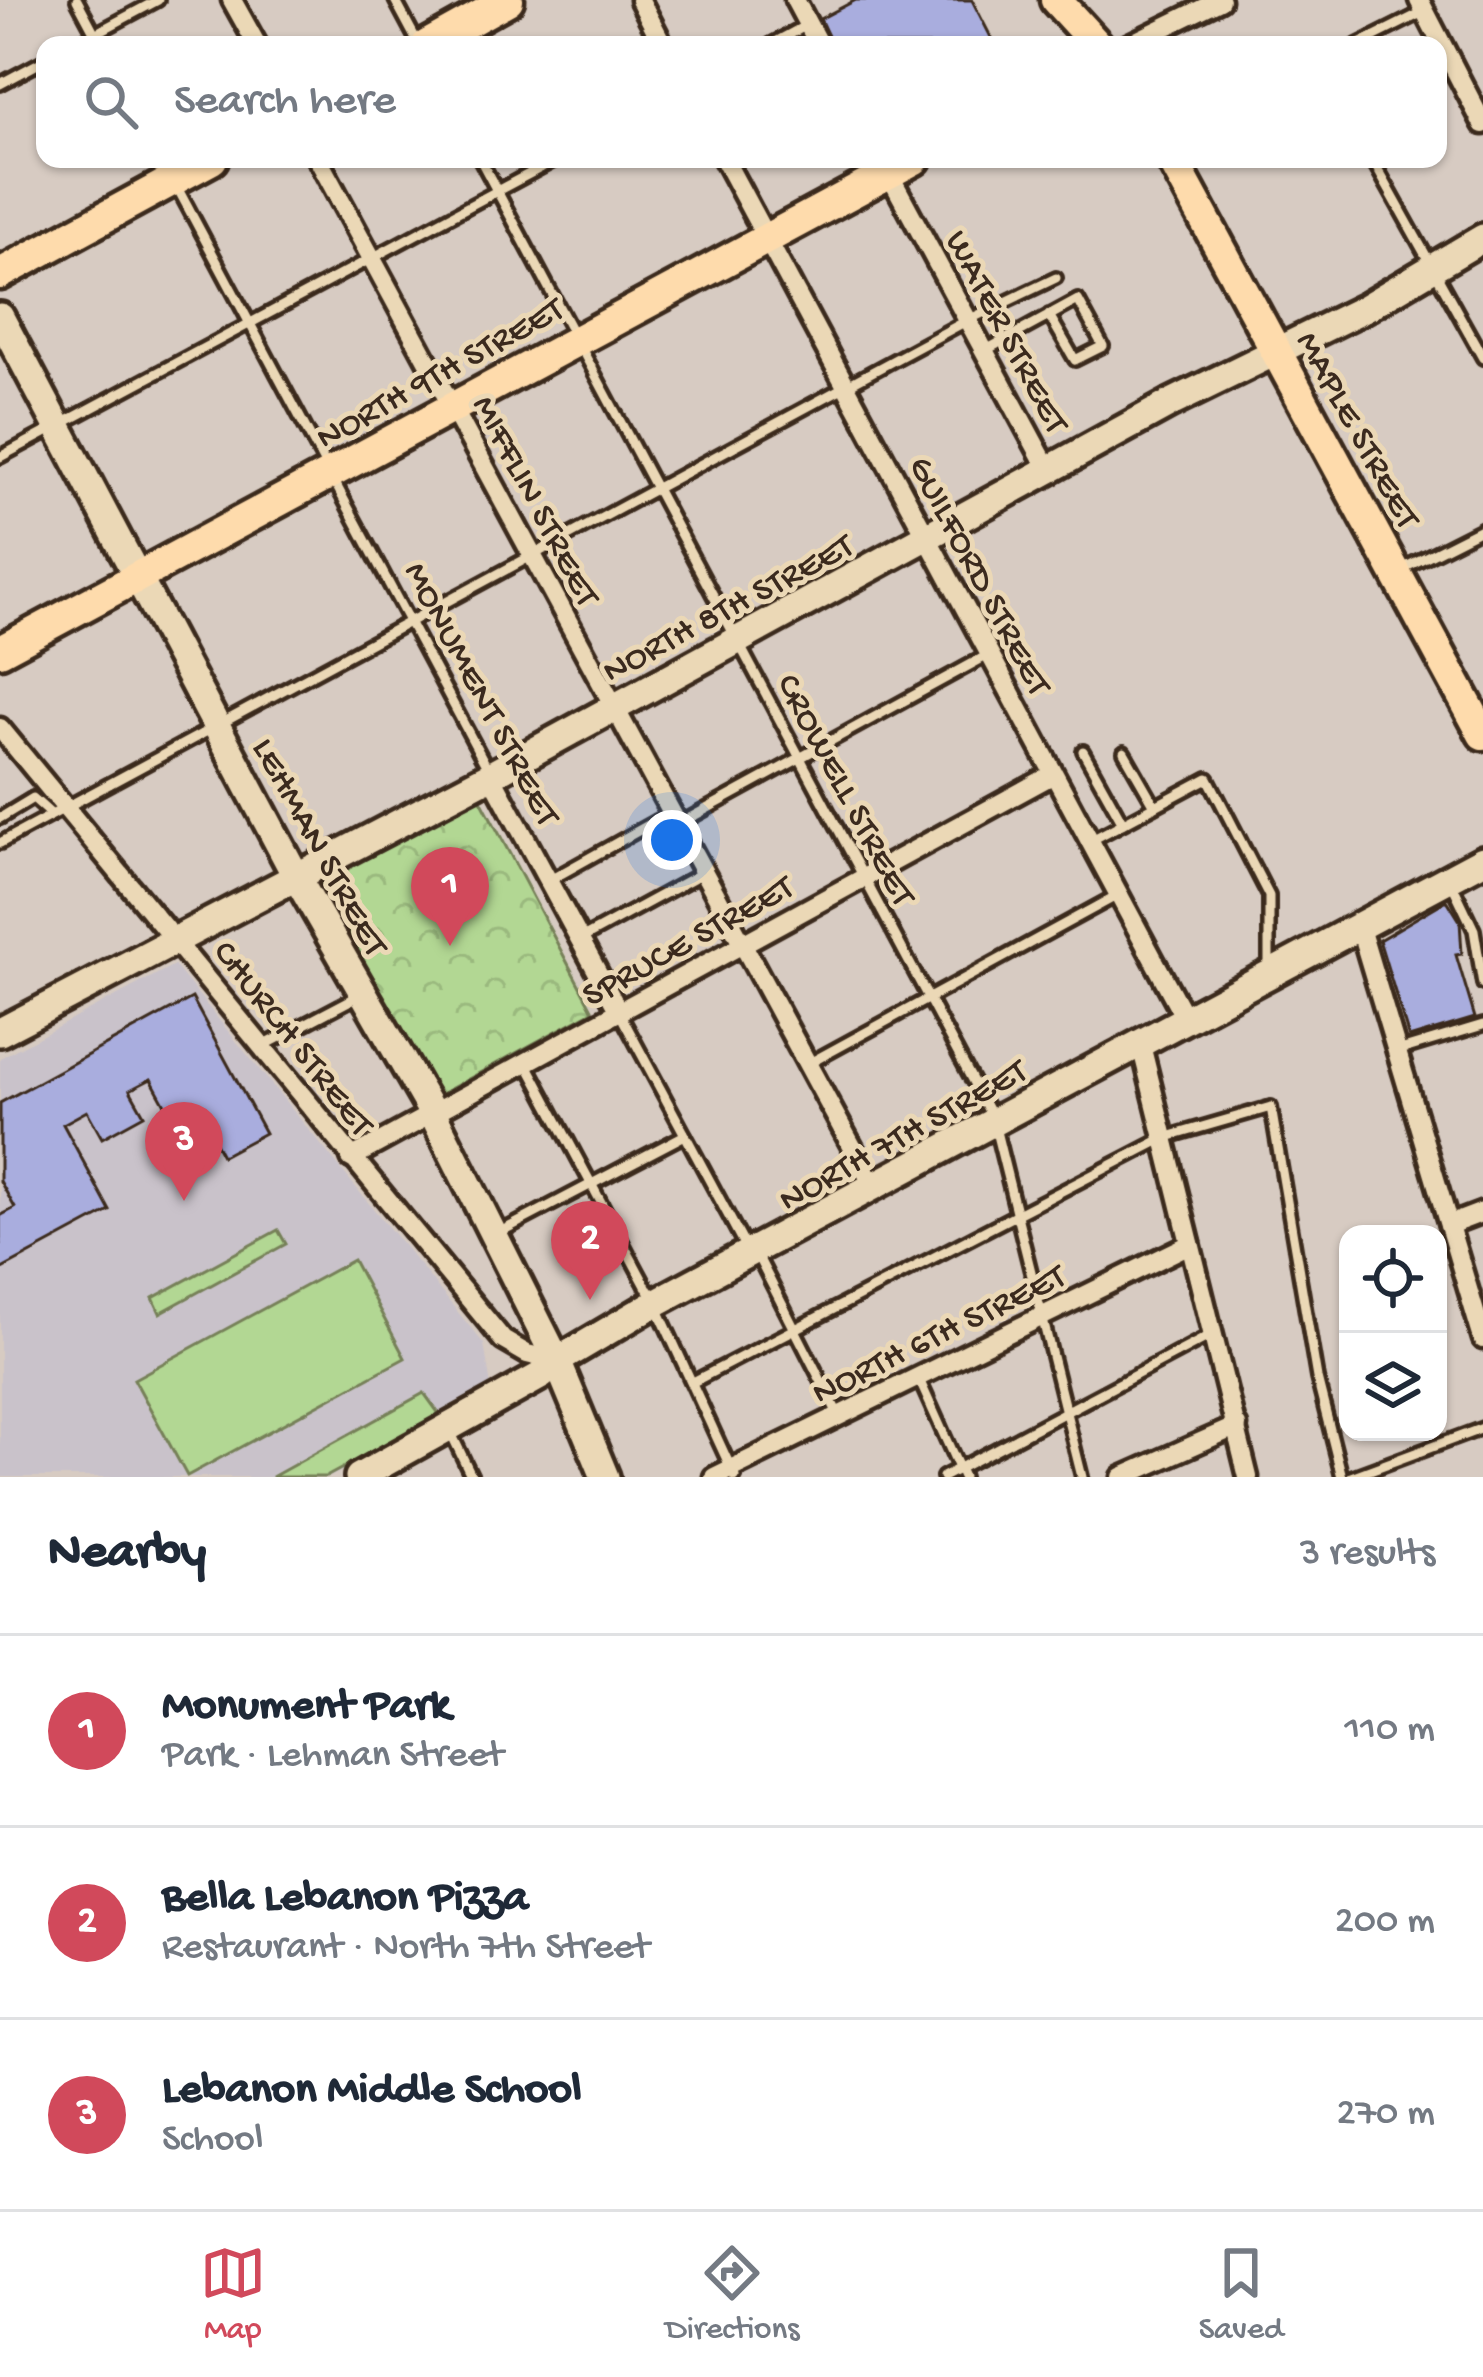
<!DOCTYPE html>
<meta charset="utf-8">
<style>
body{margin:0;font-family:"Gochi Hand",sans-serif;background:#f6f6f7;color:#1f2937}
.controls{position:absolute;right:36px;bottom:36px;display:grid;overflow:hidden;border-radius:24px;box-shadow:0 3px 9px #0004}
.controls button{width:108px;height:108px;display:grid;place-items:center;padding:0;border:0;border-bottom:3px solid #e0e1e3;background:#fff;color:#1f2937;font:60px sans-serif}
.you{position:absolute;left:672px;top:840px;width:42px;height:42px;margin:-30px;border:9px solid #fff;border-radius:50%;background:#1a73e8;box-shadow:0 0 0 18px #1a73e833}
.badge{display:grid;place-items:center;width:78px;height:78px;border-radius:50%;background:#d1495b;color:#fff;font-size:39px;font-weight:700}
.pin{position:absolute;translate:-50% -99px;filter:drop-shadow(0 3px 6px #0008)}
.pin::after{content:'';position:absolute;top:63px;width:42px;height:36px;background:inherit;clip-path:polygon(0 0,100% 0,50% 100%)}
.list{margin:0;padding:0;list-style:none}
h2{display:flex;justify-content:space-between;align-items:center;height:156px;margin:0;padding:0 48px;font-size:51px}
h2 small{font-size:39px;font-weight:400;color:#747a83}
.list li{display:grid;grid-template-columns:78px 1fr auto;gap:36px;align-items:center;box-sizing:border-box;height:192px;padding:0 48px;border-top:3px solid #e0e1e3}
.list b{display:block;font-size:45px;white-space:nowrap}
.list p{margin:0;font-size:39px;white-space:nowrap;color:#747a83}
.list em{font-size:39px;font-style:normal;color:#747a83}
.icon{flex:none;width:66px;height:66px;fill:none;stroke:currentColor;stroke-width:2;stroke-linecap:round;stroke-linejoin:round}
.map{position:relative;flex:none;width:1483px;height:1477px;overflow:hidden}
.search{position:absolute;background:#fff;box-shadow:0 3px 9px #0004;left:36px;right:36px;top:36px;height:132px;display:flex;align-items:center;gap:30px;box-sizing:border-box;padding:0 42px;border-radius:24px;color:#747a83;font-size:45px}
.sheet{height:732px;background:#fff}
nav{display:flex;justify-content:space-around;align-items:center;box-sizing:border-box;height:168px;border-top:3px solid #e0e1e3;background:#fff;font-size:33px;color:#747a83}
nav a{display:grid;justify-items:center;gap:6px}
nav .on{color:#d1495b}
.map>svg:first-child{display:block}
.built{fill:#c9c2ca}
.grass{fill:#b2d793;stroke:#768058;stroke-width:3}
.park{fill:url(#park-crowns);stroke:#768058;stroke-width:3}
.building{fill:#a9adde;stroke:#3b2a1e;stroke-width:3}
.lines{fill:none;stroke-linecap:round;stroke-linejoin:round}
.lane-casing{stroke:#3b2a1e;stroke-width:18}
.street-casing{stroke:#3b2a1e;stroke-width:27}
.secondary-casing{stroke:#3b2a1e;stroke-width:36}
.primary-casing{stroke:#3b2a1e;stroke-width:39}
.lane{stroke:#ebd8b6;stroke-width:9}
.street{stroke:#ebd8b6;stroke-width:18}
.secondary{stroke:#ebd8b6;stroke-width:27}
.primary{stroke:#fedbac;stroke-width:30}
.labels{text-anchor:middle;stroke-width:10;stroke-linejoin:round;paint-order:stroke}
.street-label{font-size:36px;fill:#3b2a1e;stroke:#ebd8b6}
</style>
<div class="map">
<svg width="1483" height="1477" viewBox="0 0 1483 1477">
<defs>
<pattern id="park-crowns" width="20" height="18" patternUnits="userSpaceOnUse" patternTransform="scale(3)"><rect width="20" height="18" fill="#b2d793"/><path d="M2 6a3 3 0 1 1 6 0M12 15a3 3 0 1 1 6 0" fill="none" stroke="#9ab97e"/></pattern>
</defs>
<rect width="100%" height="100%" fill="#d7cbc2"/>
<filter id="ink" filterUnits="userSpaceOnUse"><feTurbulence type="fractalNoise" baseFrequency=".00833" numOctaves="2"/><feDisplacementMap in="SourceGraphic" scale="24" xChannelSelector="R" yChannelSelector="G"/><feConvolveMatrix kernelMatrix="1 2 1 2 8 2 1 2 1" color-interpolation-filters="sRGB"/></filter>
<g filter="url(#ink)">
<polygon class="built" points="174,965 484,1344 492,1392 330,1477 0,1477 0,1058"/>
<g class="grass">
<polygon points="278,1230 286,1244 160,1313 153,1298"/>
<polygon points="353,1260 405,1358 187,1476 134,1379"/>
<polygon points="424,1393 440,1415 326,1477 272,1477"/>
</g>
<polygon class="park" points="476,790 593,1011 428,1101 306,881"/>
<g class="building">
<polygon points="856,0 972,0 995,45 832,45 820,19"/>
<polygon points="1447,900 1460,921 1462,954 1456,955 1475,1018 1409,1038 1379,940"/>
<polygon points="192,998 265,1133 222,1156 212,1137 189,1149 151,1079 130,1090 144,1115 102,1138 87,1111 63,1124 110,1211 0,1270 0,1216 15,1208 0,1181 0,1103"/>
</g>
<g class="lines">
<g class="lane-casing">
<g id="lane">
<polyline points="77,0 101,45"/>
<polyline points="395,0 419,45"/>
<polyline points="74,45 158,0"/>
<polyline points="770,45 807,25"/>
<polyline points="1357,45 1425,11"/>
<polyline points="0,84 45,60"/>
<polyline points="162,159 490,773"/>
<polyline points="480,159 993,1119 1082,1477"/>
<polyline points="1372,159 1483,358"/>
<polyline points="986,350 1078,300 1103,346 1075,360 1049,315"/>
<polyline points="0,457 557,159"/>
<polyline points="1402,569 1483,528"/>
<polyline points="1083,751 1123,823"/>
<polyline points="1124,752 1155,806"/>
<polyline points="0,818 33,798 52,815"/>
<polyline points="677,825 988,655"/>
<polyline points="1088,842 1208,778 1269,896 1269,969"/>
<polyline points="0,843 968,320 1056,278"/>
<polyline points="550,880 670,813"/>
<polyline points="1452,884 1474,930 1483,984"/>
<polyline points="579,940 704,872"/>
<polyline points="619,1012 747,1250"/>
<polyline points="261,1047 362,994"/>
<polyline points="1397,1051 1483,1025"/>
<polyline points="526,1062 655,1303 735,1477"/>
<polyline points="806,1065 1116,896"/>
<polyline points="500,1232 685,1135"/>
<polyline points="756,1253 838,1414"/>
<polyline points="918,1377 963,1477"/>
<polyline points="693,1382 1164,1138 1271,1107 1317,1378 1342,1477"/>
<polyline points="451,1433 472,1477"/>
<polyline points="943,1477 1211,1335"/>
<polyline points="1351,1477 1483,1428"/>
</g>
</g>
<g class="street-casing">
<g id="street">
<polyline points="232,0 257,45"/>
<polyline points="640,0 663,45"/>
<polyline points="795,0 819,45"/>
<polyline points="1419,0 1483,124"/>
<polyline points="1128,45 1220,0"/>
<polyline points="318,159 874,1187"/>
<polyline points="724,159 1186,1020"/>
<polyline points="881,159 1048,469"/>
<polyline points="0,728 503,1340 527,1354 557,1361"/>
<polyline points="491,775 619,1012"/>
<polyline points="1360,928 1483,1339"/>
<polyline points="1141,1045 1248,1477"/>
<polyline points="351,1158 1052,775"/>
<polyline points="1449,1225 1483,1212"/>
<polyline points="714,1477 1190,1244"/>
<polyline points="1122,1477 1237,1426"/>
</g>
</g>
<g class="secondary-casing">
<g id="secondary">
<polyline points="0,317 297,878 433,1114 557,1361 605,1477"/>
<polyline points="0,1032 491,775 1171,403 1365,308 1483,238"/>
<polyline points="359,1477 542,1375 557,1361 655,1303 1483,860"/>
</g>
</g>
<g class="primary-casing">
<g id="primary">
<polyline points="1056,0 1097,45"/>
<polyline points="427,45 508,0"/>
<polyline points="1172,159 1483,734"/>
<polyline points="0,274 212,159"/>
<polyline points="0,651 915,159"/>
</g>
</g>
<use href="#lane" class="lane"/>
<use href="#street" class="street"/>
<use href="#secondary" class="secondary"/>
<use href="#primary" class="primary"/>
</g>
</g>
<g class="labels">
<g class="street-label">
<text transform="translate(1010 330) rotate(62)" y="13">WATER STREET</text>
<text transform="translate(438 370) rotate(-29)" y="13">NORTH 9TH STREET</text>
<text transform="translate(1361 428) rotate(61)" y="13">MAPLE STREET</text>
<text transform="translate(539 499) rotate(62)" y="13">MIFFLIN STREET</text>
<text transform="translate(983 574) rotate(62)" y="13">GUILFORD STREET</text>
<text transform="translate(726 605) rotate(-28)" y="13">NORTH 8TH STREET</text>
<text transform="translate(485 692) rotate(62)" y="13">MONUMENT STREET</text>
<text transform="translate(849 788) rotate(62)" y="13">CROWELL STREET</text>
<text transform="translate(323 845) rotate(61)" y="13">LEHMAN STREET</text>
<text transform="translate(686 938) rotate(-29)" y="13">SPRUCE STREET</text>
<text transform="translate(296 1036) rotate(52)" y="13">CHURCH STREET</text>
<text transform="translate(901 1132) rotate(-29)" y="13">NORTH 7TH STREET</text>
<text transform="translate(937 1331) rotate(-26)" y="13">NORTH 6TH STREET</text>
</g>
</g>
</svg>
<div class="controls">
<button><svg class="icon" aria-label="locate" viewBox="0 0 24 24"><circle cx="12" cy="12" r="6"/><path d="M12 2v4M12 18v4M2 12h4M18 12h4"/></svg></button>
<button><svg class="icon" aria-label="layers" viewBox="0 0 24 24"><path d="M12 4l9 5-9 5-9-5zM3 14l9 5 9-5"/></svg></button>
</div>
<div class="you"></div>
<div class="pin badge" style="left:450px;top:946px">1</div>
<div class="pin badge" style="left:590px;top:1300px">2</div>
<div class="pin badge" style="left:184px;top:1201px">3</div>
<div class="search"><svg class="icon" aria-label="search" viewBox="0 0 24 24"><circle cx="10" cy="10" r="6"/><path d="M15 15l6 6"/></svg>Search here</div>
</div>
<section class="sheet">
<h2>Nearby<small>3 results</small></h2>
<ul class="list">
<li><span class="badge">1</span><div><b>Monument Park</b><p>Park · Lehman Street</p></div><em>110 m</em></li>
<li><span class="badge">2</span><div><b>Bella Lebanon Pizza</b><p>Restaurant · North 7th Street</p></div><em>200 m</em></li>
<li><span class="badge">3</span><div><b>Lebanon Middle School</b><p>School</p></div><em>270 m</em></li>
</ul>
</section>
<nav>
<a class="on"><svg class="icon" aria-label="map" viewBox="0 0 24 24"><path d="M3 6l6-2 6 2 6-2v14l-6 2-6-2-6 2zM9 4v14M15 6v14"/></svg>Map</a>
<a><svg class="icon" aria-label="directions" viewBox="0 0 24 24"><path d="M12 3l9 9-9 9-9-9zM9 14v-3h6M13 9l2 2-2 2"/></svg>Directions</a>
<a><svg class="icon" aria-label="saved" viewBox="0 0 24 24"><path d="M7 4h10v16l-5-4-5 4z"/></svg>Saved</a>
</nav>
